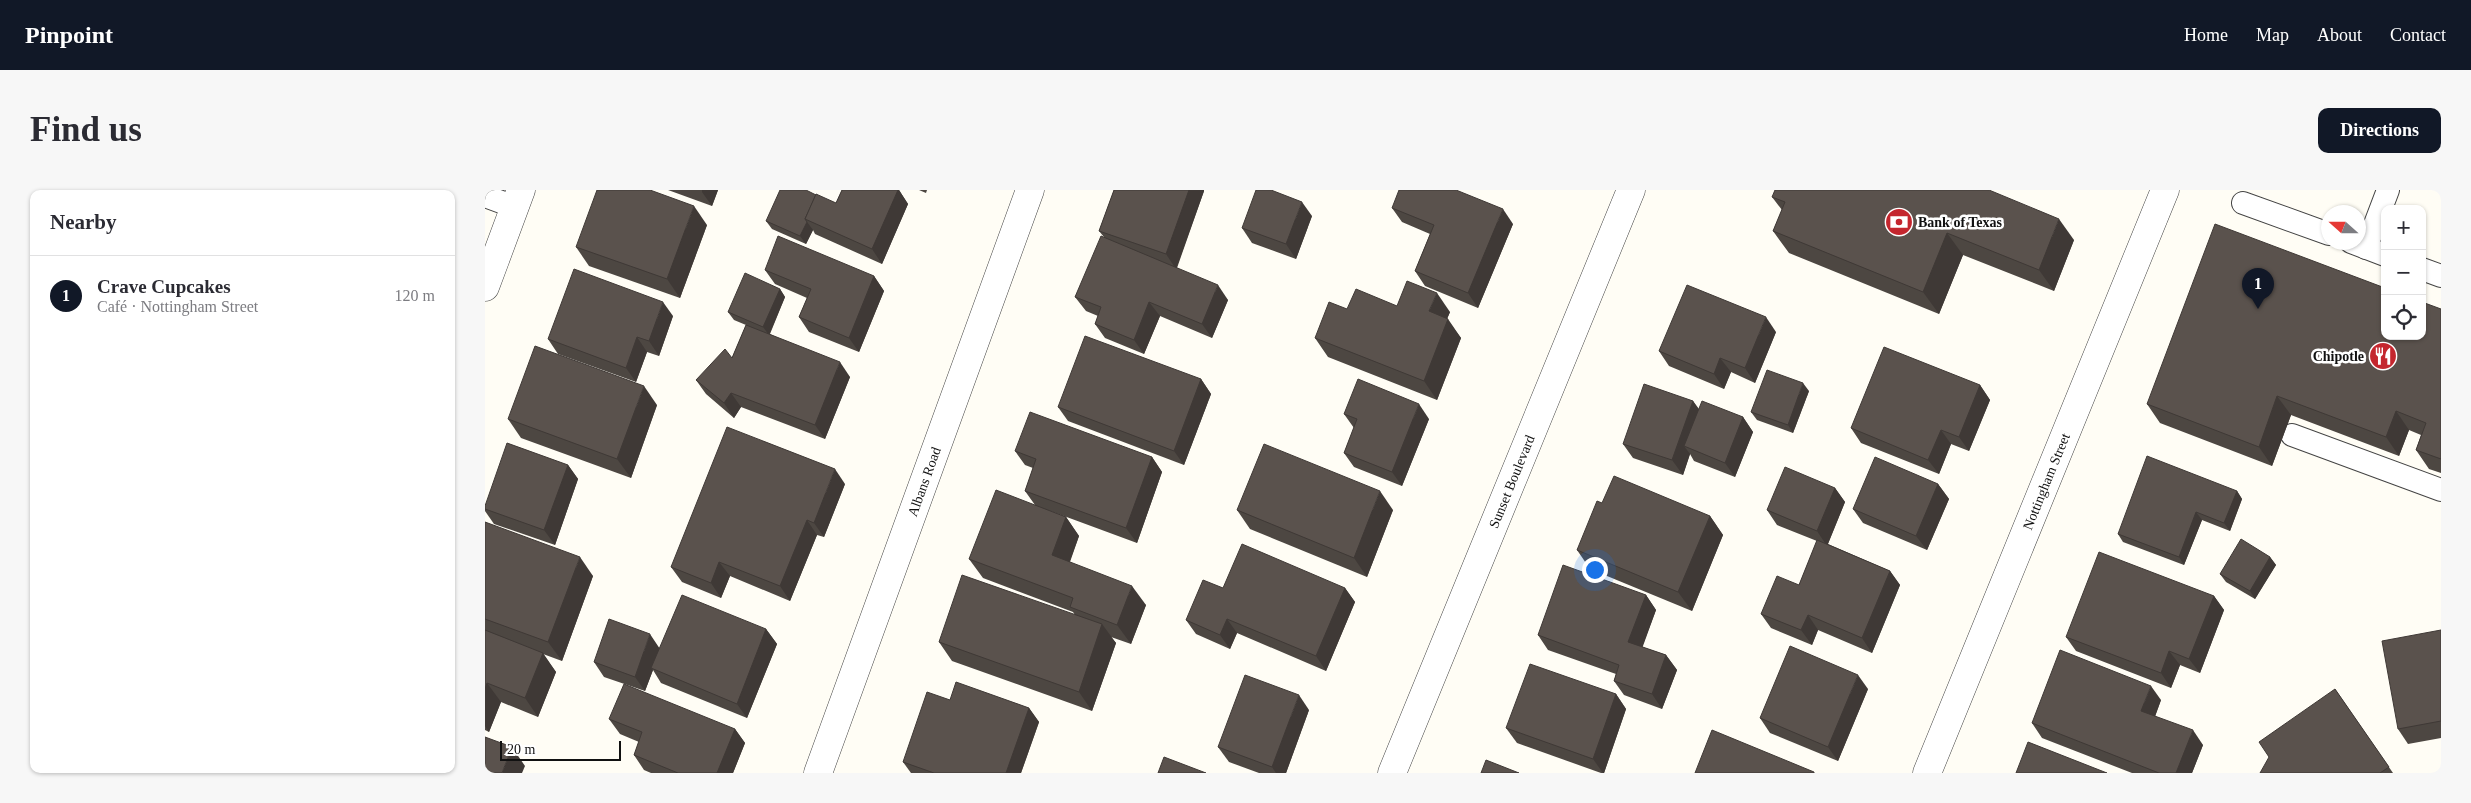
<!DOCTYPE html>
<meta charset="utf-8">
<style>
body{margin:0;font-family:"Times New Roman",serif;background:#f7f7f7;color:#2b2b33}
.controls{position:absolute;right:15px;top:15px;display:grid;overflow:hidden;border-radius:10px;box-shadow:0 1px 4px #0004}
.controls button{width:45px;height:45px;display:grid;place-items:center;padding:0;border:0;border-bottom:1px solid #e1e1e2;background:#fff;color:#2b2b33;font:25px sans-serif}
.compass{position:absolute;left:1836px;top:15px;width:45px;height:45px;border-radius:50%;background:#fff;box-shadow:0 1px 4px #0004;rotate:291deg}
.scale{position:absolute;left:15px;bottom:12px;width:121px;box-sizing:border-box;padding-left:5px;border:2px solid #111;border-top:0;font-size:14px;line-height:18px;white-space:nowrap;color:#111;-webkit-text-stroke:4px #fff;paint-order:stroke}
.you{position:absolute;left:1109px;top:379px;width:18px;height:18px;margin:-12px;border:4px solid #fff;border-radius:50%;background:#1a73e8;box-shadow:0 0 0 8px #1a73e833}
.badge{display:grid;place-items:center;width:32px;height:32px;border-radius:50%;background:#111827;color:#fff;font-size:16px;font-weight:700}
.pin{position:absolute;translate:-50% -41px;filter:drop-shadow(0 1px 2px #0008)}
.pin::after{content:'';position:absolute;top:26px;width:18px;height:15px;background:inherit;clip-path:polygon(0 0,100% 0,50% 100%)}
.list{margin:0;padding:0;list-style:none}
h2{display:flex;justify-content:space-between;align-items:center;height:65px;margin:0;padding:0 20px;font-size:21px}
h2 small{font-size:16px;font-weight:400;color:#7c7c81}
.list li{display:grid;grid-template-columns:32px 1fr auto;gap:15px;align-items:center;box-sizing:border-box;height:80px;padding:0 20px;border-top:1px solid #e1e1e2}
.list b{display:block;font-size:19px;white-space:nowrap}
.list p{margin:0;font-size:16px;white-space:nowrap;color:#7c7c81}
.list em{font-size:16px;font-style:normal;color:#7c7c81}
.icon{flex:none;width:28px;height:28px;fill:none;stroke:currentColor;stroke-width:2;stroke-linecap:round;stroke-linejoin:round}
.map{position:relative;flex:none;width:1956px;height:583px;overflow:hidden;border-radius:10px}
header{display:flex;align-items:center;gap:30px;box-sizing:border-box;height:70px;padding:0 25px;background:#111827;color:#fff}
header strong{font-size:24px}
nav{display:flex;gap:28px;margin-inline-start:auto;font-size:18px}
.intro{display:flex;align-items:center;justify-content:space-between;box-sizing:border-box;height:120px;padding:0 30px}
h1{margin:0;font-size:35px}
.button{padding:12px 22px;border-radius:10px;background:#111827;color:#fff;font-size:18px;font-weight:700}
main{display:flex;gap:30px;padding:0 30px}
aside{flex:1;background:#fff;border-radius:10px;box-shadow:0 1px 4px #0004}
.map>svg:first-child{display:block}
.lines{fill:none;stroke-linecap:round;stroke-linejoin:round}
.service-casing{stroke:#444;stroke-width:24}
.minor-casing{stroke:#444;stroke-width:29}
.tertiary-casing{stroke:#444;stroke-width:29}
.service{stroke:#fff;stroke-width:22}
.minor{stroke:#fff;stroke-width:28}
.tertiary{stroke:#fff;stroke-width:28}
.wall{fill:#4d4742}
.shaded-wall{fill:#3f3936}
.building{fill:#5a524d;stroke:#3f3936}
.labels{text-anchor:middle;stroke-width:5;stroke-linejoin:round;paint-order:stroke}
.poi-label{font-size:14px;font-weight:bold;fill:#111;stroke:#fff;text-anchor:start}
.street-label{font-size:14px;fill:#111;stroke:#fff}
</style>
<header>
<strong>Pinpoint</strong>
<nav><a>Home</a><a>Map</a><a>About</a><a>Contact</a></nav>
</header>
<div class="intro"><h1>Find us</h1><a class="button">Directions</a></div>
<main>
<aside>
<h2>Nearby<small></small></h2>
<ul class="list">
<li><span class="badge">1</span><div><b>Crave Cupcakes</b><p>Café · Nottingham Street</p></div><em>120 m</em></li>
</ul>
</aside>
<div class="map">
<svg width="1956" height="583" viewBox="0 0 1956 583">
<rect width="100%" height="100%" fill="#fffdf5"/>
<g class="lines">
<g class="service-casing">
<g id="service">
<polyline points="0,6 30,17"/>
<polyline points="1758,13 1844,44"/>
<polyline points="1866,52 1900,65"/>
<polyline points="1881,58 1903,0"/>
<polyline points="1937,79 1956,86"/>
<polyline points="1807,245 1956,300"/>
</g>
</g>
<g class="minor-casing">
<g id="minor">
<polyline points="0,97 36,0"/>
<path id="s1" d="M 333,583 L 545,0"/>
<path id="s2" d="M 1442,583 L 1680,0"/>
</g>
</g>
<g class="tertiary-casing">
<g id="tertiary">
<path id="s3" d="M 907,583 L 1146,0"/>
</g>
</g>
<use href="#service" class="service"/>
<use href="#minor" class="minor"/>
<use href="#tertiary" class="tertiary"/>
</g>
<g class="wall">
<polygon points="183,0 233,0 227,16"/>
<polygon points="357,0 414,0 423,14 397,74 330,44 328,40 321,54 287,39 281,31 351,13"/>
<polygon points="434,0 442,0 441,3"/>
<polygon points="629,0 719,0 719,1 692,78 743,110 727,148 675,126 659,164 620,148 610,134 613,126 601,121 590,107 619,47 614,41"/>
<polygon points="1287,7 1589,50 1569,101 1478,65 1454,124 1304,63 1288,41 1297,20"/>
<polygon points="907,18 1028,34 993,118 940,96 930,81 945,44 917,32"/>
<polygon points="827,26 811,69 767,53 757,38"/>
<polygon points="222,35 195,108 104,76 91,57"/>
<polygon points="280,80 389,86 399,101 374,162 324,142 314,127 322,108 290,94"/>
<polygon points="295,99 300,107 285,144 365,187 340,249 256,217 249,228 221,204 211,190 247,168 261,135 249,130 243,122"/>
<polygon points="912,116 965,122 962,129 976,148 952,210 843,167 830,148"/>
<polygon points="1956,119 1956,283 1944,279 1931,260 1936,245 1924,240 1914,266 1806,225 1787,276 1675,233 1662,214"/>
<polygon points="188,126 174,166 162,162 151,192 73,164 63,149"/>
<polygon points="1291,142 1270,193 1246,182 1239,199 1184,176 1174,161"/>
<polygon points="716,189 726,204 699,275 583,231 573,217"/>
<polygon points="1495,195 1505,210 1484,261 1466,254 1454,284 1376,253 1366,238"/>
<polygon points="1324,201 1308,243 1272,230 1266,222"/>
<polygon points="1208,211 1214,219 1258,227 1268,242 1250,287 1209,271 1205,264 1198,285 1148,268 1138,254"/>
<polygon points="172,215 146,288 36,248 23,229"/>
<polygon points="859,224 944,229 917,296 869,277 859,263 869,238"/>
<polygon points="530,261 667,267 677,282 652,353 560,319 581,327 594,346 585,372 661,415 646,454 626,447 631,453 607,521 467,471 454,452 590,425 588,422 498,388 484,369 550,315 540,301 548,278 540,275"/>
<polygon points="83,275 93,289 70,355 9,334 0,321 0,316"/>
<polygon points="360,294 339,347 332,345 305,411 245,386 236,408 197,392 186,377"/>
<polygon points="1453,294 1464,309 1442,360 1378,333 1368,319"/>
<polygon points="1350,298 1360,312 1343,354 1405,381 1415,395 1387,463 1333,440 1327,455 1286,438 1276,424 1314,395 1332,351 1292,335 1282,320"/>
<polygon points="1752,301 1757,309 1745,341 1717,330 1699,375 1638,352 1633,344"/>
<polygon points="1117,313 1225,326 1238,345 1207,421 1105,379 1092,360"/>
<polygon points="752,320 908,320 882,387 765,339"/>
<polygon points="0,332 108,386 77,471 58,464 71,482 53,527 16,512 4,542 0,540"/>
<polygon points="1785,367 1791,375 1770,409 1741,392 1735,384"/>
<polygon points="738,398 860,398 870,412 841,481 752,443 745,459 711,444 701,430"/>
<polygon points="1161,405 1171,420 1157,457 1181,465 1192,480 1177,519 1139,505 1129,491 1131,484 1063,460 1053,445"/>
<polygon points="1729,406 1739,420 1715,483 1695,475 1686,498 1591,461 1581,447"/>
<polygon points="281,439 292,454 262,528 176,493 168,480 160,501 119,487 109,472 175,458"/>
<polygon points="1956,440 1956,548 1923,554 1913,539"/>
<polygon points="1383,499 1353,571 1285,543 1275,528"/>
<polygon points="1850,499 1908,583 1775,583"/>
<polygon points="1131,504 1141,519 1119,583 1116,583 1032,553 1021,538"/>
<polygon points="465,510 544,518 554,532 536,583 426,583 418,572"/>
<polygon points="1676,510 1670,526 1718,555 1707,583 1647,583 1557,548 1547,533"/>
<polygon points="824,520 801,583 774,583 744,572 733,557"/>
<polygon points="124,529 250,539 260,553 248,583 166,583 159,580 149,565 154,552 135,544"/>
</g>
<g class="shaded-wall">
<polygon points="217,0 233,0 227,16 217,2"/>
<polygon points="413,0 414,0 423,14 397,74 387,59"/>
<polygon points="704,0 719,0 719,1 691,79 681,64"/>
<polygon points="817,12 827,26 811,69 801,54"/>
<polygon points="209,16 222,35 195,108 182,89"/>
<polygon points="1018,19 1028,34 993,118 983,103"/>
<polygon points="1574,29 1589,50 1569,101 1554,80"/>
<polygon points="322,32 328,40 321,54 315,46"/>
<polygon points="1462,43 1478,65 1454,124 1438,102"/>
<polygon points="389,86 399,101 374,162 364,148"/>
<polygon points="733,95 743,110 727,148 717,134"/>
<polygon points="295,99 300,107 284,145 278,137"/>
<polygon points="952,103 965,122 957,140 944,121"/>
<polygon points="178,112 188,126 174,166 164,151"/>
<polygon points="664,112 675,126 659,164 649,150"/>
<polygon points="1281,127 1291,142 1270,193 1260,178"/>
<polygon points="963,129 976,148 952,210 939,191"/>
<polygon points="152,147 162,162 151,192 141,178"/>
<polygon points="1235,168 1246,182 1239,199 1229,184"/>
<polygon points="355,172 365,187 340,249 330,235"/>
<polygon points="716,189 726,204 699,275 689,261"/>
<polygon points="1318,193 1324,201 1308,243 1303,235"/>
<polygon points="1495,195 1505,210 1484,261 1474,247"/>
<polygon points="159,196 172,215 146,288 132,269"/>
<polygon points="246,203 256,217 249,228 239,213"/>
<polygon points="1792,206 1806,225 1787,276 1774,257"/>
<polygon points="1208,211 1218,226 1199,256 1205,264 1198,285 1187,270"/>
<polygon points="934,214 944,229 917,296 907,282"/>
<polygon points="1911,221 1924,240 1914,266 1901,247"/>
<polygon points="1258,227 1268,242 1250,287 1240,273"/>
<polygon points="1456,240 1466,254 1454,284 1443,270"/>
<polygon points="667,267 677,282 652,353 641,338"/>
<polygon points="83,275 93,289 70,355 59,340"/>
<polygon points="350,279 360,294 339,347 329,333"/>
<polygon points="1453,294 1464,309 1442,360 1431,346"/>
<polygon points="1350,298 1360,312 1342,356 1332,341"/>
<polygon points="895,301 908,320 882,387 869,368"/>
<polygon points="1752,301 1757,309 1745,341 1739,333"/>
<polygon points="1711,322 1717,330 1699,375 1694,367"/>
<polygon points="1225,326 1238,345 1207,421 1193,402"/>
<polygon points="581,327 594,346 580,384 567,365"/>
<polygon points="322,330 332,345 305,411 295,396"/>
<polygon points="95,367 108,386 77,471 63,452"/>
<polygon points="1785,367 1791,375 1770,409 1765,401"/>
<polygon points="234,372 245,386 236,408 226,393"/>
<polygon points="1405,381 1415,395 1387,463 1377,448"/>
<polygon points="647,396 661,415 646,454 632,435"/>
<polygon points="860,398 870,412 841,481 831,466"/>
<polygon points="1161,405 1171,420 1154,467 1143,452"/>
<polygon points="1729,406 1739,420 1715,483 1704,469"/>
<polygon points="1323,425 1333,440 1327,455 1316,440"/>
<polygon points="742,429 752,443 745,459 735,445"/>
<polygon points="617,434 631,453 607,521 594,502"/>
<polygon points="281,439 292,454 262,528 252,514"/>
<polygon points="165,444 175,459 166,478 168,480 160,501 150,487"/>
<polygon points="1684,461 1695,475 1686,498 1676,483"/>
<polygon points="58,463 71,482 53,527 40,508"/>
<polygon points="1181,465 1192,480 1177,519 1167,504"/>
<polygon points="1373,485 1383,499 1353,571 1343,557"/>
<polygon points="2,493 16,512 4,542 0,536 0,499"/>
<polygon points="1666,496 1676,510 1667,535 1656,521"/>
<polygon points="1131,504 1141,519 1119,583 1118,583 1108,569"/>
<polygon points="814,505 824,520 801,583 791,583 787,577"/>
<polygon points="544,518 554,532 536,583 521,583"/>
<polygon points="250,539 260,553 248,583 232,583"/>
<polygon points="1708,540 1718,555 1707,583 1691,583"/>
<polygon points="27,557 40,576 37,583 17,583"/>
</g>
<g class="building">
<polygon points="112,0 165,0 209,16 182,89 91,57"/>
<polygon points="295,0 321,0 331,5 320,29 322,32 315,46 281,31"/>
<polygon points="357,0 413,0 387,59 320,29 331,4 351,13"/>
<polygon points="629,0 704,0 681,64 614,41"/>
<polygon points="771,0 786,0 817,12 801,54 757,38"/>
<polygon points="914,0 971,0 1018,19 983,103 930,81 949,35 907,18"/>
<polygon points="1290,0 1504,0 1574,29 1554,80 1462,43 1438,102 1288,41 1300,12 1287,7"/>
<polygon points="1730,34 1900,98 1900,146 1937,146 1937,112 1956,119 1956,269 1931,260 1941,233 1911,221 1901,247 1792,206 1774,257 1662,214"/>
<polygon points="293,46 389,86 364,148 314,127 326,99 280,80"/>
<polygon points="616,46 733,95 717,134 664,112 649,150 610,134 616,117 590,107"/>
<polygon points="89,79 178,112 164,151 152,147 141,178 63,149"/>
<polygon points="260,83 295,99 278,137 243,122"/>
<polygon points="922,91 952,103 944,121 963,129 939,191 830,148 844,112 862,119 871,99 912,116"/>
<polygon points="1202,95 1281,127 1260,178 1235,168 1229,184 1174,161"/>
<polygon points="261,135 355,172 330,235 246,203 239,213 211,190 240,159 247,168"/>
<polygon points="600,146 716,189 689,261 573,217"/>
<polygon points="50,156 159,196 132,269 23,229"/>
<polygon points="1399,157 1495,195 1474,247 1456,240 1443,270 1366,238"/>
<polygon points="1282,180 1318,193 1303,235 1266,222"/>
<polygon points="873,189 934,214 907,282 859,263 872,229 859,224"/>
<polygon points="1159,194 1208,211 1187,270 1138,254"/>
<polygon points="1217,211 1258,227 1240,273 1199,256"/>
<polygon points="545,222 667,267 641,338 540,301 551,269 530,261"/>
<polygon points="242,237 350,279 329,333 322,330 295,396 234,372 226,393 186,377"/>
<polygon points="22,253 83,275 59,340 0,319 0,316"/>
<polygon points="779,254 895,301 869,368 752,320"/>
<polygon points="1662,266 1752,301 1739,333 1711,322 1694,367 1633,344"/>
<polygon points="1390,267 1453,294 1431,346 1368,319"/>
<polygon points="1300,277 1350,298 1332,341 1282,320"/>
<polygon points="1129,286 1225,326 1193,402 1092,360 1112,311 1117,313"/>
<polygon points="511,300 581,327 567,365 647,396 632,435 585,417 588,408 484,369"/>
<polygon points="0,332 95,367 63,452 0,429"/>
<polygon points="1756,349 1785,367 1765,401 1735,384"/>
<polygon points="1332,350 1405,381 1377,448 1323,425 1316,440 1276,424 1292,386 1314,395"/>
<polygon points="757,354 860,398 831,466 742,429 735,445 701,430 718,390 738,398"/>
<polygon points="1614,362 1729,406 1704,469 1684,461 1676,483 1581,447"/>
<polygon points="1078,375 1161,405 1143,452 1181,465 1167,504 1129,491 1134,475 1053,445"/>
<polygon points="477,385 617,434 594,502 454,452"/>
<polygon points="197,405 281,439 252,514 166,478"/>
<polygon points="124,429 165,444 150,487 109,472"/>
<polygon points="0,440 58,463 40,508 2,493 0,499"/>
<polygon points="1956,440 1956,531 1913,539 1897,451"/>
<polygon points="1305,456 1373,485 1343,557 1275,528"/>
<polygon points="1575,460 1666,496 1656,521 1708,540 1691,583 1674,583 1547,533"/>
<polygon points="1045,474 1131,504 1108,569 1021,538"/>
<polygon points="760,485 814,505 787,577 733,557"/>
<polygon points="471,492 544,518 521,583 449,583 418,572 442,502 465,510"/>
<polygon points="139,494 250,539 232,583 193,583 149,565 157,542 124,529"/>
<polygon points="1850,499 1904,577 1895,583 1775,583 1784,567 1774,552"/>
<polygon points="1227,540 1329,582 1329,583 1210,583"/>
<polygon points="0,547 27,557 17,583 0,583"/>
<polygon points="1543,552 1622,583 1531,583"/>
<polygon points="679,567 721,583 673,583"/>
<polygon points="1001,570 1034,583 996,583"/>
</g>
<defs>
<g id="bank-disc" transform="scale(1.4375)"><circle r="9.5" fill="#c4262e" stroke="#fff"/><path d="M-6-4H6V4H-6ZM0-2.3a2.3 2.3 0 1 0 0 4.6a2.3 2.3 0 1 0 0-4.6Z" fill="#fff"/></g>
<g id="restaurant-disc" transform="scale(1.4375)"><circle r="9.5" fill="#c4262e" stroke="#fff"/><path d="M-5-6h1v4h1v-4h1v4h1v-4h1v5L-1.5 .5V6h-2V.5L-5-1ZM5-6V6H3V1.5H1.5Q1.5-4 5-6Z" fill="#fff"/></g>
</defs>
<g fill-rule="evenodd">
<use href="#bank-disc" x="1414" y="32"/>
<use href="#restaurant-disc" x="1898" y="166"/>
</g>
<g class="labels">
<g class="poi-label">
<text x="1433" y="37">Bank of Texas</text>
<text x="1879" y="171" text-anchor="end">Chipotle</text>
</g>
<g class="street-label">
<text dy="5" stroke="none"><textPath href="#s1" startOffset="310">Albans Road</textPath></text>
<text dy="5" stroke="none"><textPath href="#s3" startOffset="315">Sunset Boulevard</textPath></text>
<text dy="5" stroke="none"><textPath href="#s2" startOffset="315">Nottingham Street</textPath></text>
</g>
</g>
</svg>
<div class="controls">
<button>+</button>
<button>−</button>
<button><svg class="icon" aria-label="locate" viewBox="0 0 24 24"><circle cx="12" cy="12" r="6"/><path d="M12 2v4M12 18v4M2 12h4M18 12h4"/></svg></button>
</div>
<svg class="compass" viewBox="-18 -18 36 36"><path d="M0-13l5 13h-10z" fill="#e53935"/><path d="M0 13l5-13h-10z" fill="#7c7c81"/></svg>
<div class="scale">20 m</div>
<div class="you"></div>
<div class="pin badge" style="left:1773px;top:119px">1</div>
</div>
</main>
